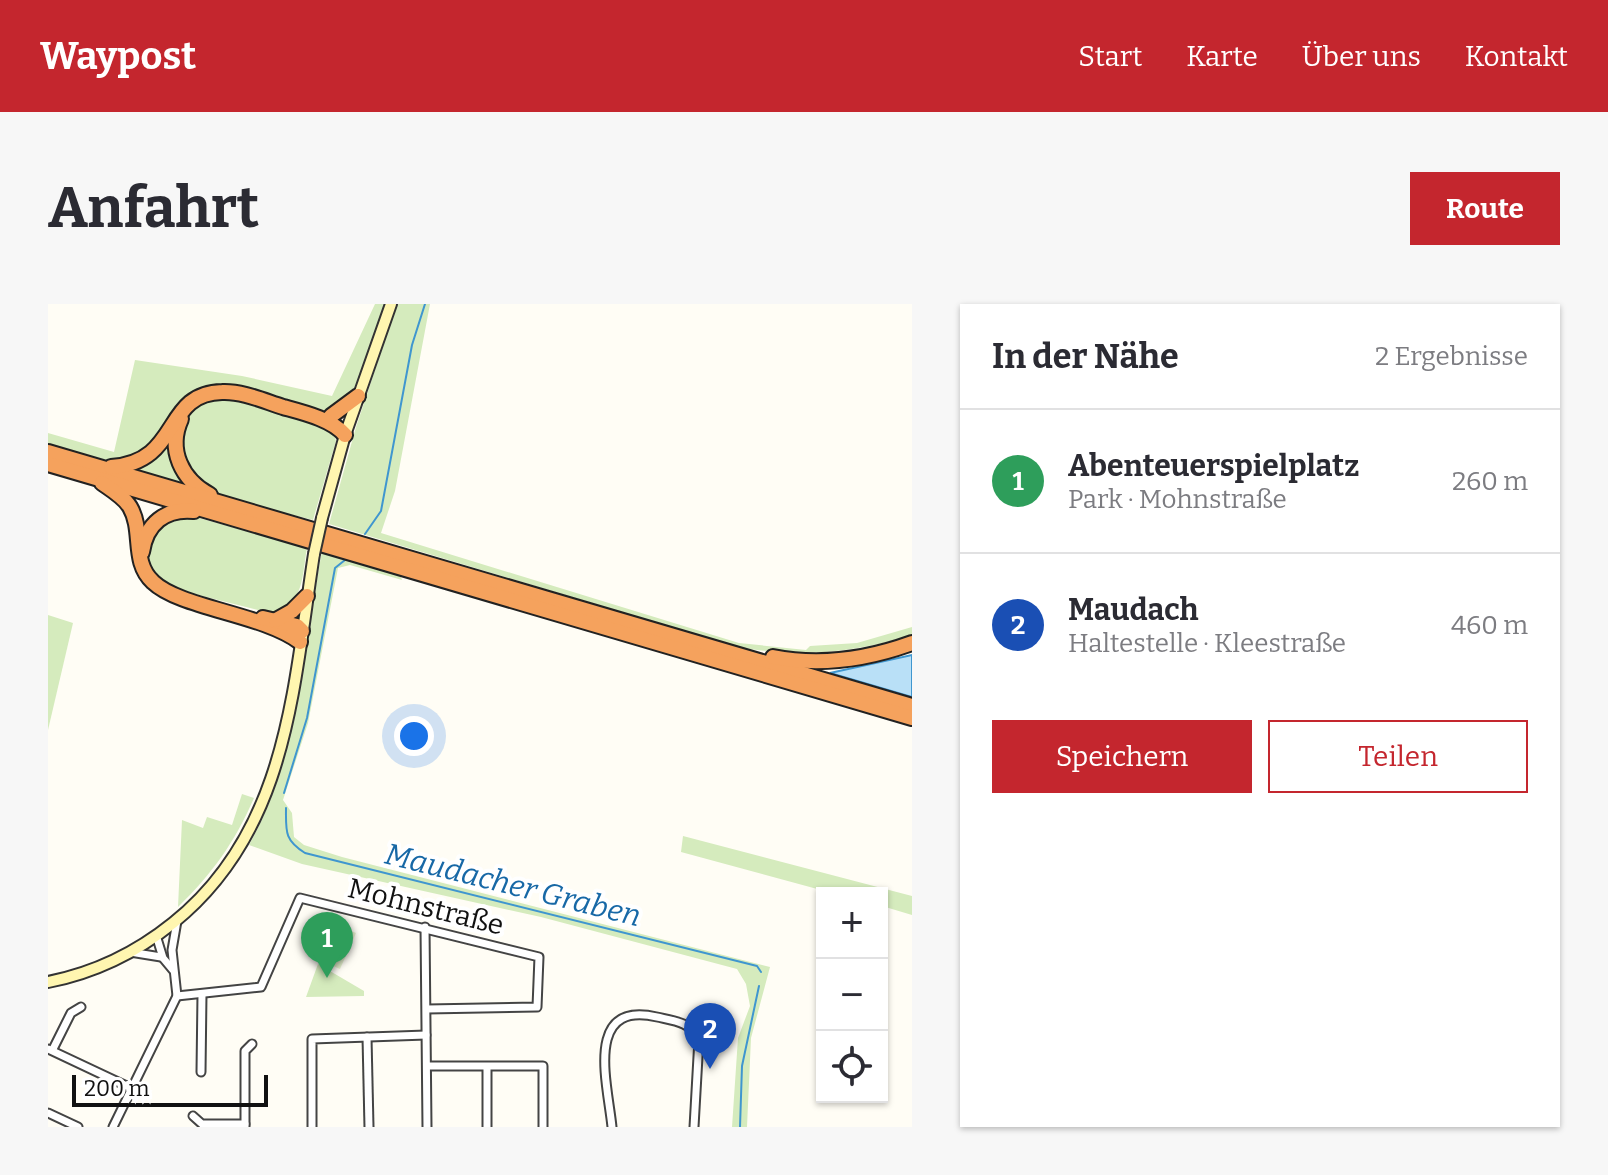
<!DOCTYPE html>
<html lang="de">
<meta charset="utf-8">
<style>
body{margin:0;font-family:Bitter,serif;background:#f7f7f7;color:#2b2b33}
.controls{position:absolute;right:24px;bottom:24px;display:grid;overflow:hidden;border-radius:0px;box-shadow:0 2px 6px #0004}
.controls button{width:72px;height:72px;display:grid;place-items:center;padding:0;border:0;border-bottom:2px solid #e1e1e2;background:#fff;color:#2b2b33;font:40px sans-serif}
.scale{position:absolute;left:24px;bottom:20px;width:196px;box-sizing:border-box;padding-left:8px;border:4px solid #111;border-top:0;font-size:22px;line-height:28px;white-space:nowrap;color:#111;-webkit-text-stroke:6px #fff;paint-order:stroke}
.you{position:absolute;left:366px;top:432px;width:28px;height:28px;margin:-20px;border:6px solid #fff;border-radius:50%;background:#1a73e8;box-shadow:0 0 0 12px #1a73e833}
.badge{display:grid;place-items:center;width:52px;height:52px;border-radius:50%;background:#c4262e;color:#fff;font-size:26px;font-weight:700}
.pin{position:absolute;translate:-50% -66px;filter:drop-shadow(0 2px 4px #0008)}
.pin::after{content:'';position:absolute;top:42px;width:28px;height:24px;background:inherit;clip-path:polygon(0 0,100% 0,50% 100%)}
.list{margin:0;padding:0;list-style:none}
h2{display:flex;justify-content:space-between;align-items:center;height:104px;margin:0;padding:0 32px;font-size:34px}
h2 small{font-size:26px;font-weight:400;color:#7c7c81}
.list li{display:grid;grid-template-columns:52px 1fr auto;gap:24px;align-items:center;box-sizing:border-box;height:144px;padding:0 32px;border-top:2px solid #e1e1e2}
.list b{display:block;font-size:30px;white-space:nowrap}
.list p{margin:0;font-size:26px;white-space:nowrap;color:#7c7c81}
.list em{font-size:26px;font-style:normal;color:#7c7c81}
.actions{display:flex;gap:16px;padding:24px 32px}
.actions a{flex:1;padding:18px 0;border:2px solid #c4262e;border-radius:0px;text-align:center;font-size:28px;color:#c4262e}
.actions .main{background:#c4262e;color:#fff}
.icon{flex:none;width:44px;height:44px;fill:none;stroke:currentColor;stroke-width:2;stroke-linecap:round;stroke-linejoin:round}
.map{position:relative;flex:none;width:864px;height:823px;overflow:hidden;border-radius:0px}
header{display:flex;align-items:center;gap:48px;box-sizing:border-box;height:112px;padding:0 40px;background:#c4262e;color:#fff}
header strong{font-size:38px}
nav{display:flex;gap:44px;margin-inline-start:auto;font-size:28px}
.intro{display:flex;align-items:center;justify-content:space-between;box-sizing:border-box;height:192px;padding:0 48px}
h1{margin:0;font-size:56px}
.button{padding:20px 36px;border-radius:0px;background:#c4262e;color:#fff;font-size:28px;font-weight:700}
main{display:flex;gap:48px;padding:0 48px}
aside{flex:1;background:#fff;border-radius:0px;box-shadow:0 2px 6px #0004}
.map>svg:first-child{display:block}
.green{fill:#d5ebbd}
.pitch{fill:#e6f2cf}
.water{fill:#b9e0f7;stroke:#3f96cf;stroke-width:2}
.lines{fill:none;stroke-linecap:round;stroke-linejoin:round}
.stream{stroke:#3f96cf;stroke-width:2}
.street-casing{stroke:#444;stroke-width:11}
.secondary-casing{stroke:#333;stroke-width:14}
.highway-casing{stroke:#222;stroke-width:18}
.street{stroke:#fff;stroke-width:7}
.secondary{stroke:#fff6b0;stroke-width:10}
.highway{stroke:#f5a25d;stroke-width:14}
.secondary-bridge-casing{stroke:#333;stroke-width:14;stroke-linecap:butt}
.secondary-bridge{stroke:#fff6b0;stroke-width:10}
.labels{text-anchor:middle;stroke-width:8;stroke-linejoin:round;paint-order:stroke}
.street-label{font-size:28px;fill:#111;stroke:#fff}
.water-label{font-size:30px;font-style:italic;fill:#1768a6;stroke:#fff}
</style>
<header>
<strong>Waypost</strong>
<nav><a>Start</a><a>Karte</a><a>Über uns</a><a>Kontakt</a></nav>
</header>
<div class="intro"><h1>Anfahrt</h1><a class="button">Route</a></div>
<main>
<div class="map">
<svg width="864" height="823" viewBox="0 0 864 823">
<rect width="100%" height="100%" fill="#fffdf5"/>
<g class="green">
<path d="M 327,0 L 338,0 C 327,35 317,90 280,107 L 161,84 L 109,139 L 73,160 L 0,140 L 0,129 L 66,148 L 87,56 L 194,72 L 284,92 Z"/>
<path d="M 349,0 L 382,0 L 347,187 L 333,229 L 691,339 L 758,346 L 762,342 L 809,339 L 864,323 L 864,331 C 806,349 750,354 690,343 L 281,220 L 308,123 Z"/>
<path d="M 188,93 L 253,114 L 286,130 L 288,137 L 265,216 C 232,207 187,200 157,185 C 136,175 125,141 135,120 C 146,98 166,94 188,93 Z"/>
<polygon points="124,134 148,186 76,166"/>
<path d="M 133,209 L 259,244 C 254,272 256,300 226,310 L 126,285 C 94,268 94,251 108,221 Z"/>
<path d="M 274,247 L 351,268 L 354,276 L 302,261 L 290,264 L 260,419 L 235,496 L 244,509 L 246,533 L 256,541 L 294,553 L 722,663 L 703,734 L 699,823 L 684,823 L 690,734 L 702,702 L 698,680 L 689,665 L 493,613 L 254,560 L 201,541 C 252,450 255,347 274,247 Z"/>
<polygon points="0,311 25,319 0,426"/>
<path d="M 194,490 L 206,494 C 187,538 164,570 130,603 L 134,516 L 155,524 L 159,513 L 184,521 Z"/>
<polygon points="635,532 864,592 864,611 834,602 834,589 784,589 633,548"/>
<polygon points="270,660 316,687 316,692 258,693"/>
</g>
<polygon class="pitch" points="290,621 308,629 292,665 274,657"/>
<polygon class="water" points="864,351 864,393 782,369"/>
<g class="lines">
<g class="stream">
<polyline points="317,230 333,207 364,41 377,0"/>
<polyline points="236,489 259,414 287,264 297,256"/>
<path d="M 238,504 C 238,527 236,536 257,549 L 709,662 L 713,668"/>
<polyline points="692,823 694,762 711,682"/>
</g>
<g class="street-casing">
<g id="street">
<polyline points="377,623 379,823"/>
<polyline points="108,631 115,654 125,666"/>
<polyline points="82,648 113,653"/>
<polyline points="129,692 213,683 252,594 491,653 489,703 379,705"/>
<polyline points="319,733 321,823"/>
<polyline points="0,745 85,785"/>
<polyline points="5,745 23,709 33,703"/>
<polyline points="379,762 495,762 495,823"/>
<polyline points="439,763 439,823"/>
<polyline points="153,768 154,690"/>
<polyline points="0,809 30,823"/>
<polyline points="145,812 154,820 197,820"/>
<polyline points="65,823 129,692 124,646 129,617"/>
<polyline points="197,823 197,747 204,740"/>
<polyline points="264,823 264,735 378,731"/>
<path d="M 564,823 C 560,781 535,696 609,713 C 627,717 642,718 651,735 L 646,823"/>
</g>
</g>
<g class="secondary-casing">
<g id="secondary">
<polyline points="274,214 297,131 343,0"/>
<path d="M 0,678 C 46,669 89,648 125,619 C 240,527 245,384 266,250"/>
</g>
</g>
<g class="highway-casing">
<g id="highway">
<polyline points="283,112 310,92"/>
<path d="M 133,115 C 119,146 134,176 162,191"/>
<polyline points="0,148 864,402"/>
<polyline points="0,160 864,414"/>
<path d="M 63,163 C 134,158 114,89 174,88 C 194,87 216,97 235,103 C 253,108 284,115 297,131"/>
<path d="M 54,179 C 64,186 76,193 82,203 C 96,227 83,258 105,278 C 132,304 215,310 252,338"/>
<path d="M 94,248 C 98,220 117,204 146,207"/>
<polyline points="215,314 249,322 254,327 244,332"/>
<polyline points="228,316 244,307 259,292"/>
<path d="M 725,353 C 771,362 820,355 864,339"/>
</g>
</g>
<use href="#street" class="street"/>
<use href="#secondary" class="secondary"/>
<use href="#highway" class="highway"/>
<g class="secondary-bridge-casing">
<polyline id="secondary-bridge" points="266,250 274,214"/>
</g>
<use href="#secondary-bridge" class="secondary-bridge"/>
</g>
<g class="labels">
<g class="street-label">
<text transform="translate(378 602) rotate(14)" y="10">Mohnstraße</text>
</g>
<g class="water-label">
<text transform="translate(465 581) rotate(14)" y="10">Maudacher Graben</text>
</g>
</g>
</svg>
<div class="controls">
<button>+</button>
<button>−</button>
<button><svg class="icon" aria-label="locate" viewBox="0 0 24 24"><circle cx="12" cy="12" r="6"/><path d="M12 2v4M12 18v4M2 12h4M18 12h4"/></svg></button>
</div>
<div class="scale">200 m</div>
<div class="you"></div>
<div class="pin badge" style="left:279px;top:674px;background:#2e9e5b">1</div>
<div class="pin badge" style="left:662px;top:765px;background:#1a4fb4">2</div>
</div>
<aside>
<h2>In der Nähe<small>2 Ergebnisse</small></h2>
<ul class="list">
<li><span class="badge" style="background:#2e9e5b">1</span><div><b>Abenteuerspielplatz</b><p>Park · Mohnstraße</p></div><em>260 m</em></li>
<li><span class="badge" style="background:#1a4fb4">2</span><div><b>Maudach</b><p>Haltestelle · Kleestraße</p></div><em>460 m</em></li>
</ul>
<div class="actions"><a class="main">Speichern</a><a>Teilen</a></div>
</aside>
</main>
